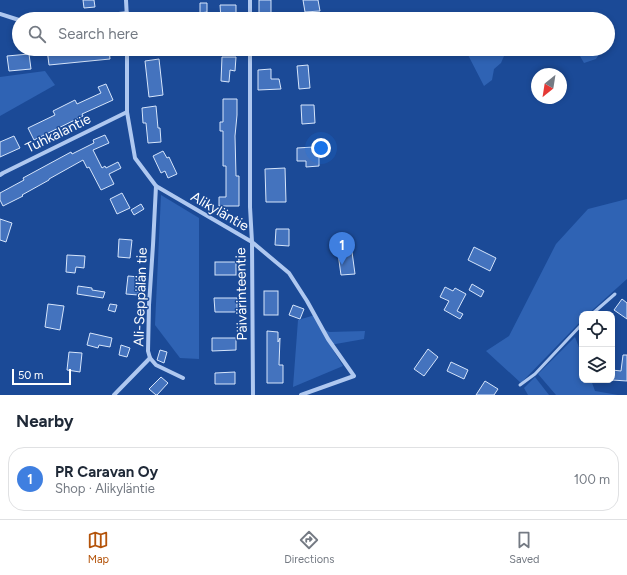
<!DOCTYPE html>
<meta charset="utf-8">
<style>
body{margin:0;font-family:Figtree,sans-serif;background:#f6f6f7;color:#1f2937}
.controls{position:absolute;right:12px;bottom:12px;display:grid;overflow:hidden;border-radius:8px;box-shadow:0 2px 6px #0003}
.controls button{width:36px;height:36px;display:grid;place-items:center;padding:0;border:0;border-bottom:1px solid #e0e1e3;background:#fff;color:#1f2937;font:20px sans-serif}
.compass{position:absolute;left:531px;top:68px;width:36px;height:36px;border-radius:50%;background:#fff;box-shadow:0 2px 6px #0003;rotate:210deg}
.scale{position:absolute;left:12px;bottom:10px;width:59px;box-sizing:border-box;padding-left:4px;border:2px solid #fff;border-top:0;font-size:11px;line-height:14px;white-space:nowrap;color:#fff;-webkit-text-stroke:3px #1b4a97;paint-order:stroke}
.you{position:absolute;left:321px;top:148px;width:14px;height:14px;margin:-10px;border:3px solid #fff;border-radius:50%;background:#1a73e8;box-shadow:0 0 0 6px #1a73e833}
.badge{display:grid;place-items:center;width:26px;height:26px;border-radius:50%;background:#b45309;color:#fff;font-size:13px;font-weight:700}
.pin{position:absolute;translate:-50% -33px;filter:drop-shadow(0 1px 2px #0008)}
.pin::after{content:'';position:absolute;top:21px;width:14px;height:12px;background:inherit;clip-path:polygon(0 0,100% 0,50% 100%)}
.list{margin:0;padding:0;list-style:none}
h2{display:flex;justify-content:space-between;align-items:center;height:52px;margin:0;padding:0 16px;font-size:17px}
h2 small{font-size:13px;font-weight:400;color:#747a83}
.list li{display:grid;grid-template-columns:26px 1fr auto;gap:12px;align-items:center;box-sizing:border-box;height:64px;margin:0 8px 8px;padding:0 8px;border:1px solid #e0e1e3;border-radius:16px}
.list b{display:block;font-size:15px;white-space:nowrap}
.list p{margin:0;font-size:13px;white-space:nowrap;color:#747a83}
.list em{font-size:13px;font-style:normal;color:#747a83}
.icon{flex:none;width:22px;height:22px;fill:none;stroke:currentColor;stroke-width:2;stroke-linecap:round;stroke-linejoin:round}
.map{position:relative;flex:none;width:627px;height:395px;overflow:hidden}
.search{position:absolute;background:#fff;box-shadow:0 2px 6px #0003;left:12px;right:12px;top:12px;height:44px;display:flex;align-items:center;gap:10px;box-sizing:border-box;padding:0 14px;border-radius:22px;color:#747a83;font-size:15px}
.sheet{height:124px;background:#fff}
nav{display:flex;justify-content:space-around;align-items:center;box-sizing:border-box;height:56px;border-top:1px solid #e0e1e3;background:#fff;font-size:11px;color:#747a83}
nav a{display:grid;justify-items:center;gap:2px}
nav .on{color:#b45309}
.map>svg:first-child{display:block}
.green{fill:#2f63b4}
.building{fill:#4473be;stroke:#d6e5fb}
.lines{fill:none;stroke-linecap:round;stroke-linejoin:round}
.service{stroke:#afc8f0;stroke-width:3}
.minor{stroke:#afc8f0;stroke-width:4}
.labels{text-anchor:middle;stroke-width:3;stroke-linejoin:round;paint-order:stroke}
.street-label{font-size:14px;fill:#fff;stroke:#1b4a97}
</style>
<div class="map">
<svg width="627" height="395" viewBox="0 0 627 395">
<rect width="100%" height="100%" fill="#1b4a97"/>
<g class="green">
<polygon points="470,49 507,49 501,63 494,69 492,80 484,86 467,53"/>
<polygon points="582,49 600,49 601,51 596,59 584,63 580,56"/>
<polygon points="45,71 55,85 0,116 0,77"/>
<polygon points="161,195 199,218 199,359 180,358 155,325"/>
<polygon points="627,199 627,279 588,314 582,314 582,320 521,383 486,351 509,336 556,244 588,209"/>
<polygon points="315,315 322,328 329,332 365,331 364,339 330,345 343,366 293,387 298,320"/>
<polygon points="575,337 582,355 582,380 591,380 595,391 618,395 556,395 538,374"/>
<polygon points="535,377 549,395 528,395 524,388"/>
</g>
<g class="building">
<polygon points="83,0 94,0 95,7 84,8"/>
<rect x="259" y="0" width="12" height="13"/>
<polygon points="303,0 318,0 320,11 305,12"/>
<polygon points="200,3 207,3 207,12 200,13"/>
<polygon points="220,5 236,5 236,19 221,19"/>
<polygon points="47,49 109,49 110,59 49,65"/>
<polygon points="29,54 31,69 9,71 7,56"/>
<polygon points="222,57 236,57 235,71 230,70 229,82 221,81"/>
<polygon points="159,59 163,95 149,97 145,61"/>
<polygon points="308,65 310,88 299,89 297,66"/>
<polygon points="271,69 271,79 279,79 281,89 258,90 258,70"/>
<polygon points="106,84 113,100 82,114 83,116 34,140 28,128 55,115 53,111 75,100 77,104 101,93 98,87"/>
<polygon points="223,99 237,99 237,115 235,136 236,176 239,176 239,206 219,206 219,197 226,197 226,166 223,166 223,131 220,131 220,122 223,122"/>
<polygon points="301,105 314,105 315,123 302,124"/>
<polygon points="156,106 158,128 160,128 161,142 148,143 146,123 143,123 142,108"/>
<polygon points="105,135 109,143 93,150 102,168 105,166 106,168 118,162 121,168 109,174 114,184 101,190 89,167 87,168 83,160 49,179 49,180 22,195 23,196 3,206 0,200 0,193 24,180 23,178 71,152 72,154 94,143 93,140"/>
<polygon points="14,136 20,148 0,157 0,142"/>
<polygon points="314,147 315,156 319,156 319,166 306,167 306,161 297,161 297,148"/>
<polygon points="163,151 167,158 169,157 177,174 168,178 165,171 161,173 153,156"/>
<polygon points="285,168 286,202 266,202 265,169"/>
<polygon points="122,193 130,208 117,214 110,199"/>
<polygon points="141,204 144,209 134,215 131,210"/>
<polygon points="0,219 12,223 6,242 0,240"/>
<polygon points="276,229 289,229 289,246 275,245"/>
<polygon points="350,237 355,274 341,275 336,239"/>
<polygon points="119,239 132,240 130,258 118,257"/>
<polygon points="474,247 496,258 490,271 468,260"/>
<polygon points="67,255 85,256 84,268 76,267 75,273 66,272"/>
<rect x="215" y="262" width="21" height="13"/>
<polygon points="128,276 140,277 138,295 126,294"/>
<polygon points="472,284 484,291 481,297 469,290"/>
<polygon points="78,286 92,288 92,290 105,292 103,298 77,294"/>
<polygon points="445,287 453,291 455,288 466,294 457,311 463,314 460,319 444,310 449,301 440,297"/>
<rect x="264" y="291" width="14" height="24"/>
<polygon points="214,298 237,298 237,312 215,312"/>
<polygon points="622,299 627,303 627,319 614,310"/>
<polygon points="48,304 64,306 60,330 45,327"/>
<polygon points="110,304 117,305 115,312 108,310"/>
<polygon points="293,305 304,309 300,319 289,315"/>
<polygon points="267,331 278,332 278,342 280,338 279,365 283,365 283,383 267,383"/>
<polygon points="90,333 112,338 110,347 99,345 98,348 87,345"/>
<polygon points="212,338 236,338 236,350 212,351"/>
<polygon points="121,345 130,348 127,357 119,355"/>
<polygon points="428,349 438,357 424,376 414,369"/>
<polygon points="160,350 167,352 164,363 157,360"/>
<polygon points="69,352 82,353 80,372 67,370"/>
<polygon points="623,355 627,355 627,381 612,380 612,370 621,371"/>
<polygon points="451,362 468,370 464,379 447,371"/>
<polygon points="235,372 235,384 215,384 215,373"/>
<polygon points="161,377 168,383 157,395 156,395 149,389"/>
<polygon points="485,381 498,389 494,395 476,395"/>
</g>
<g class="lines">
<g class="service">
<polyline points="592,314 615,294"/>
<polyline points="520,385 535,374 582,324"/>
</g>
<g class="minor">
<polyline points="126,0 127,19"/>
<polyline points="250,0 250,19"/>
<polyline points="0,14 19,20"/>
<polyline points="77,19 127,13"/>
<polyline points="127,49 127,112 135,158 156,186 252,242 289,273 307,301 328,339 354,376 301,395"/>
<polyline points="250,49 250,207 252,242 253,395"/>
<polyline points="0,175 3,173 127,112"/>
<polyline points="156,186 153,245 149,305 148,351 150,358 156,365 183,378"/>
<polyline points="114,395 150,358"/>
</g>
</g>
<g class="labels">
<g class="street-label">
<text transform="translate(58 133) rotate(-26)" y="5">Tuhkalantie</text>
<text transform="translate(220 211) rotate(30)" y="5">Alikyläntie</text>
<text transform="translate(241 294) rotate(-91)" y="5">Päivärinteentie</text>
<text transform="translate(140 297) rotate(-88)" y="5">Ali-Seppälän tie</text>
</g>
</g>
</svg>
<div class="controls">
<button><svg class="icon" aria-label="locate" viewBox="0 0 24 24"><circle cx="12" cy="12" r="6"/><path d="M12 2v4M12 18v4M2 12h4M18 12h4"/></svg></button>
<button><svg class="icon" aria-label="layers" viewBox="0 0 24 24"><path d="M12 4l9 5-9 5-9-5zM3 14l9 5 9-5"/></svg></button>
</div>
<svg class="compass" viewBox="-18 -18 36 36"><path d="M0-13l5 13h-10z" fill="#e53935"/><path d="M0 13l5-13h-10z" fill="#747a83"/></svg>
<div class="scale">50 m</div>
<div class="you"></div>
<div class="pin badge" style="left:342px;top:265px;background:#3f7fe0">1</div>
<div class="search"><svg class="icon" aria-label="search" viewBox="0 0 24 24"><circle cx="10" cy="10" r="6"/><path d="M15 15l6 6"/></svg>Search here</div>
</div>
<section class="sheet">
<h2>Nearby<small></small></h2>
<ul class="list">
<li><span class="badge" style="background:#3f7fe0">1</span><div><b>PR Caravan Oy</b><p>Shop · Alikyläntie</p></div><em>100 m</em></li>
</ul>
</section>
<nav>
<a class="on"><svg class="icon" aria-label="map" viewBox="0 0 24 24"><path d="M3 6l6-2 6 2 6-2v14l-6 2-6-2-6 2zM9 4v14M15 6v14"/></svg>Map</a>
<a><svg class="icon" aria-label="directions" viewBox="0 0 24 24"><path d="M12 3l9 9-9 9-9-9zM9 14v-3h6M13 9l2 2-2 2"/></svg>Directions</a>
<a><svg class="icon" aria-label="saved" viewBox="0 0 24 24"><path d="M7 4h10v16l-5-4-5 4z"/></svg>Saved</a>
</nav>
